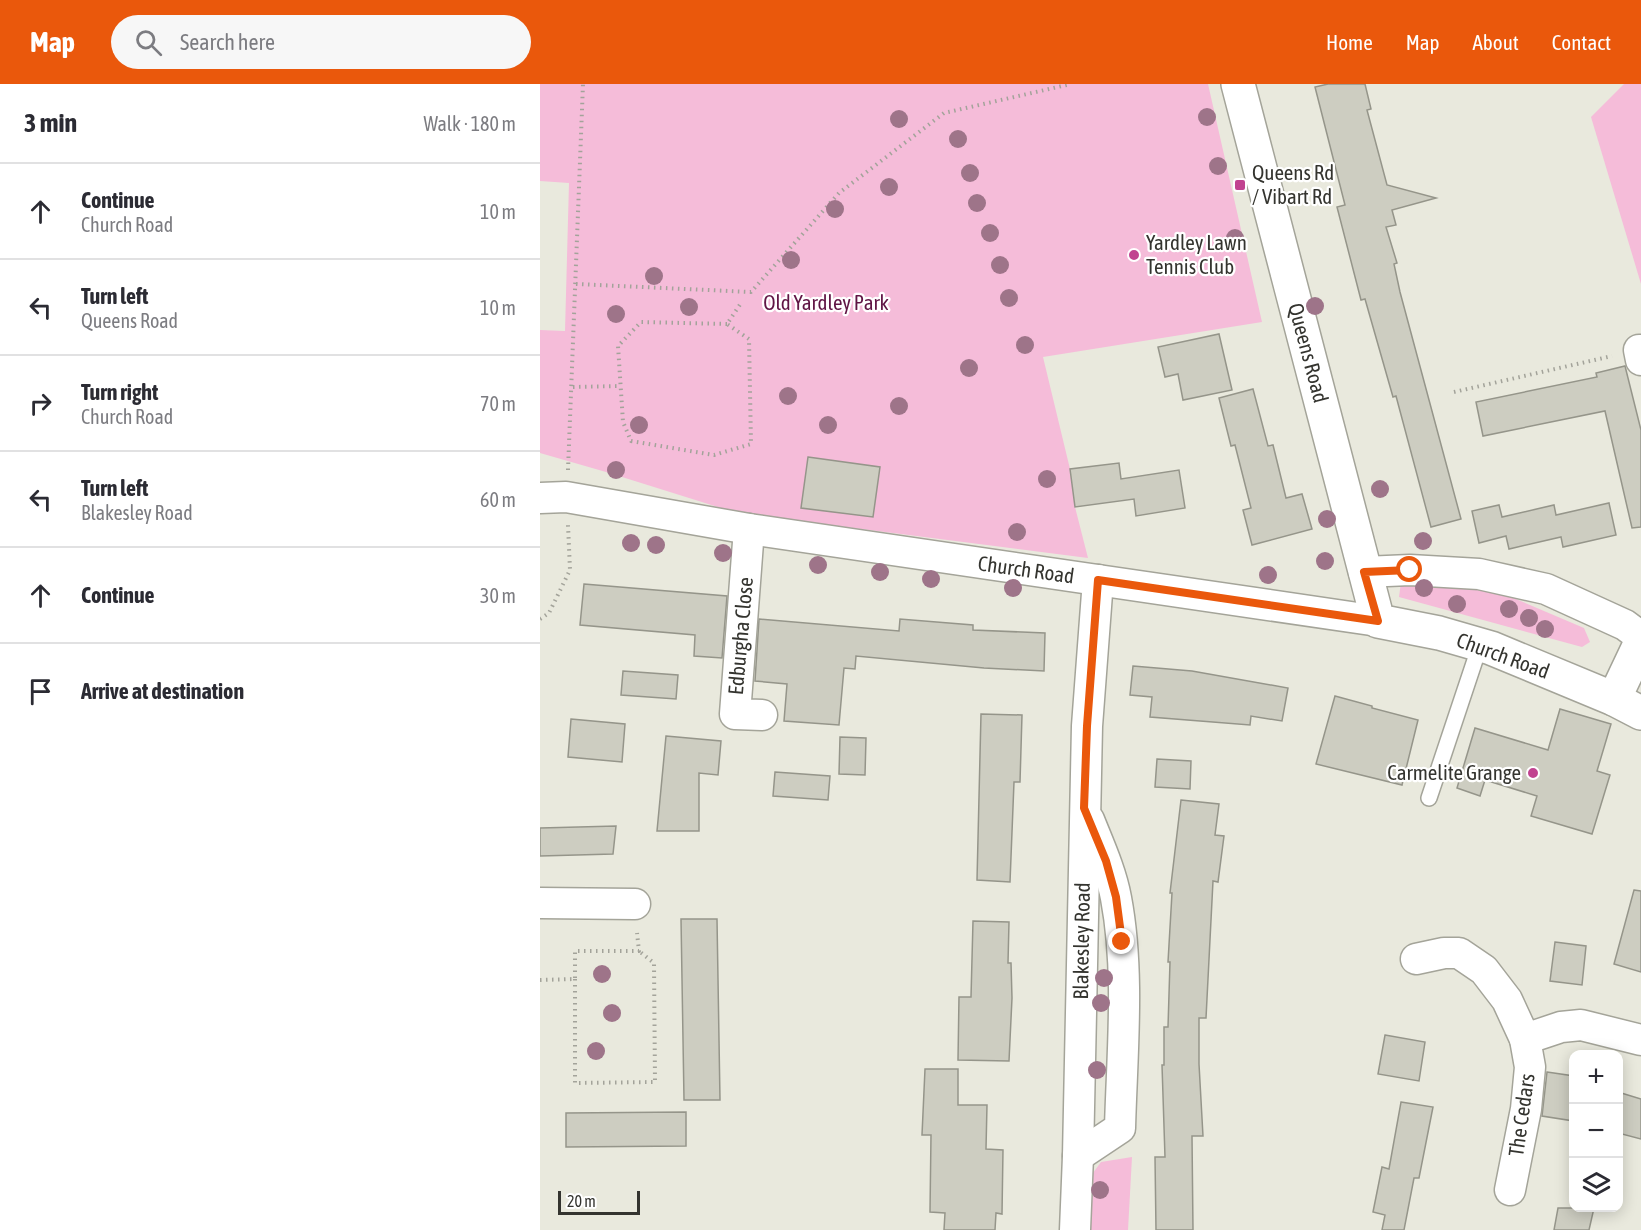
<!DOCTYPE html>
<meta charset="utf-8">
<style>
body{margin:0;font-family:"Asap Condensed",sans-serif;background:#f7f7f7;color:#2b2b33}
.controls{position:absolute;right:18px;bottom:18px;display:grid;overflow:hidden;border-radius:12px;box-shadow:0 3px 15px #0003}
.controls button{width:54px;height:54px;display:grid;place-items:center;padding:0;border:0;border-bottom:2px solid #e1e1e2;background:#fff;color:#2b2b33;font:30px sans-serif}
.scale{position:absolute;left:18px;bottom:15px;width:82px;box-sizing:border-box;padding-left:6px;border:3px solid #34342f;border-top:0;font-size:16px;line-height:21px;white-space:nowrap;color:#34342f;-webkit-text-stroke:4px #fff;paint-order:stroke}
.stop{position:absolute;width:18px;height:18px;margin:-14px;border:4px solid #ea580c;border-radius:50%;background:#fff}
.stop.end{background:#ea580c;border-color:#fff;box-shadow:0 2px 6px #0008}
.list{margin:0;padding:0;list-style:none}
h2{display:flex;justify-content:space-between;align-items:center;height:78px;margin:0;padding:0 24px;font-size:26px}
h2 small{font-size:20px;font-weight:400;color:#7c7c81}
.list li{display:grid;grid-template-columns:39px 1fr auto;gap:18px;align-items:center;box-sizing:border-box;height:96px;padding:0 24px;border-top:2px solid #e1e1e2}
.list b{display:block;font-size:22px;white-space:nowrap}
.list p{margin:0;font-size:20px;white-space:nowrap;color:#7c7c81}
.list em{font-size:20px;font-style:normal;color:#7c7c81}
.icon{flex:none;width:33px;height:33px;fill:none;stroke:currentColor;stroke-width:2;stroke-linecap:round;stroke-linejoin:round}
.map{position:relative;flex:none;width:1101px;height:1146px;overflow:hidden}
header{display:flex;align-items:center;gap:36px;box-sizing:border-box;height:84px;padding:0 30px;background:#ea580c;color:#fff}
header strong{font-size:28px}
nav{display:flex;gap:33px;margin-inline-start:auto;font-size:21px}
.search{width:420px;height:54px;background:#f7f7f7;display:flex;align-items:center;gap:15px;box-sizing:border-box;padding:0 21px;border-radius:33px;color:#7c7c81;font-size:22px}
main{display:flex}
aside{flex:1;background:#fff}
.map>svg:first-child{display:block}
.green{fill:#f5bcd9}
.building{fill:#cdcdc1;stroke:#95958a;stroke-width:1.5}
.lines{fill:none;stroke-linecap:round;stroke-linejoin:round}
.service-casing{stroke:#a4a499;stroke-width:18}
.minor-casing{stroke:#a4a499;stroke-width:33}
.tertiary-casing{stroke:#a4a499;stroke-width:36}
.path{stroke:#a3a39a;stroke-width:4;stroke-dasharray:1.5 4.5;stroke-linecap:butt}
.service{stroke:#fff;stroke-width:15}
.minor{stroke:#fff;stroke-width:30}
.tertiary{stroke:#fff;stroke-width:33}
.tree{fill:#9e7489}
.route{stroke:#ea580c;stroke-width:8}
.poi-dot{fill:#c14390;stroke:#fff;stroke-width:2}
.labels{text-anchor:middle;stroke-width:4.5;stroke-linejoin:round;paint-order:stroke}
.poi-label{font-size:21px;fill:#34342f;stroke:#fff;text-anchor:start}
.park-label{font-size:21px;fill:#601545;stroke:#fff}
.street-label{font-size:21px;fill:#34342f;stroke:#fff}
</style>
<header>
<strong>Map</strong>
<div class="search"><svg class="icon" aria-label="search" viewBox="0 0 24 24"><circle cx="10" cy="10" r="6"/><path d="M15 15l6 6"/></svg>Search here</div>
<nav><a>Home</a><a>Map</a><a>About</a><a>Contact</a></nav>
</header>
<main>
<aside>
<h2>3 min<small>Walk · 180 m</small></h2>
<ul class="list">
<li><svg class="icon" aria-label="ahead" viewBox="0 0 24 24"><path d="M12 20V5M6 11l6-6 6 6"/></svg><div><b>Continue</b><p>Church Road</p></div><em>10 m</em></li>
<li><svg class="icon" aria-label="left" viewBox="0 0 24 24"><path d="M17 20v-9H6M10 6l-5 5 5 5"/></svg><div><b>Turn left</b><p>Queens Road</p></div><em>10 m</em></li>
<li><svg class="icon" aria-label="right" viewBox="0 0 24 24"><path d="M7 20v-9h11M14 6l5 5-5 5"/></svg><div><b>Turn right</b><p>Church Road</p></div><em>70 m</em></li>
<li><svg class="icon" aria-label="left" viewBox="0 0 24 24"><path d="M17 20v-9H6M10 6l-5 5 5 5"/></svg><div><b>Turn left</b><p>Blakesley Road</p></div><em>60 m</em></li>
<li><svg class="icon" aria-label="ahead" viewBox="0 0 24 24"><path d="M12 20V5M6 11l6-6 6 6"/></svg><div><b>Continue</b></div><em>30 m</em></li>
<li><svg class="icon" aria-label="arrive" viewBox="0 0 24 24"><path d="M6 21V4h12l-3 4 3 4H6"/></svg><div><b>Arrive at destination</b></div></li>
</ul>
</aside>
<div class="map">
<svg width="1101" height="1146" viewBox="0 0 1101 1146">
<rect width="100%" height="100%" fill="#e9e9dd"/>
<g class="green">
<polygon points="0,0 668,0 722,238 503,273 530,385 535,423 548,474 197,429 66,388 0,369 0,246 25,247 29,99 0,97"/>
<polygon points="1084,0 1101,0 1101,200 1051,33"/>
<polygon points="861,498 957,507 1044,544 1050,558 1042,563 859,513"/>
<polygon points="592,1073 588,1146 550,1146 553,1089 561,1078"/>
</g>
<g class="building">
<polygon points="788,0 825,0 831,25 827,26 847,101 896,114 852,126 856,141 846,143 857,179 854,180 860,208 921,435 891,443 856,312 853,313 825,215 821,216 797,123 805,121 775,3"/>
<polygon points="679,250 692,306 643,316 638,290 625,293 618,263"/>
<polygon points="1085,282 1101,346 1101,443 1092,444 1065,327 943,352 936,318 1057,293 1056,289"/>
<polygon points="713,305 728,362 733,361 746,414 762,410 772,445 712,461 703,426 711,424 695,361 691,362 679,314"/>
<polygon points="268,373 340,383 333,433 261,424"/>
<polygon points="579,379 581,395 639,386 645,424 596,432 594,415 535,423 530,385"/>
<polygon points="1069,419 1076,451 1023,463 1021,453 969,465 966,452 939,459 932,427 959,421 962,433 1014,421 1016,431"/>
<polygon points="44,500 187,512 182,574 154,572 155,551 40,541"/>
<polygon points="219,535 359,547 360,535 433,541 433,546 505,549 504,587 444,584 316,572 315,585 304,584 299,641 244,637 247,600 215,597"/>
<polygon points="593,582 652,587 748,604 742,637 711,632 710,641 610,633 612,613 590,611"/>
<polygon points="83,587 138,591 136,615 81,611"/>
<polygon points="795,612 832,622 832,624 878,636 862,701 776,680"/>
<polygon points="1020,625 1071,640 1057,687 1070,691 1052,750 991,732 997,712 945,696 940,712 917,704 935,644 1008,666"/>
<polygon points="441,630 482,631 480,698 474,698 470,798 437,796"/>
<polygon points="31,635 85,640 82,678 28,673"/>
<polygon points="126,652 181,657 178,691 159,689 159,747 117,747"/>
<polygon points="300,653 326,654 325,691 299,690"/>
<polygon points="617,675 651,677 650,705 615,703"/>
<polygon points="235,688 290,692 288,716 233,712"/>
<polygon points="641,716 679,720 675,751 684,752 678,798 673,797 666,934 659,934 659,980 663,1052 652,1052 653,1146 616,1146 615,1073 625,1073 622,981 624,981 624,943 628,943 630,878 628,878 632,809 630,809"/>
<polygon points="76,742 73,770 0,772 0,744"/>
<polygon points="1094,806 1101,807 1101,888 1074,880"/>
<polygon points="141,835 177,835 180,1016 144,1016"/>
<polygon points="433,837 469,838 468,879 471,879 472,914 469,977 418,976 419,913 431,913"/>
<polygon points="1015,858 1046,862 1042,901 1010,897"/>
<polygon points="845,951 885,958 879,997 838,990"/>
<polygon points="385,985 418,985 418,1021 447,1021 446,1065 463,1066 462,1130 456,1129 455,1146 404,1146 405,1129 390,1128 391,1051 382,1051"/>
<polygon points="1007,988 1034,992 1034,1037 1002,1032"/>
<polygon points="1078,1008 1101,1015 1101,1055 1078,1049"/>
<polygon points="861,1018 893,1023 879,1094 874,1094 864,1146 842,1146 845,1131 833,1128 842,1083 849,1085"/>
<polygon points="146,1028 146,1062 26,1063 26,1029"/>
<polygon points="1018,1124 1054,1124 1049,1146 1014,1146"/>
</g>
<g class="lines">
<g class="service-casing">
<polyline id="service" points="889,714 940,561"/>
</g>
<g class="minor-casing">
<g id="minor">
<polyline points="1099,266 1101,276"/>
<polyline points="0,414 26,413 209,445 838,537"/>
<polyline points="209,445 195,630 222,631"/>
<polyline points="824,488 870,486 939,490 1006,505 1085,541 1101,553"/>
<polyline points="0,819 95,820"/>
<polyline points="876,875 904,869 919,869 944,886 967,916 985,955"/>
<path d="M 538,1072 L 580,1044 C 582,969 590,888 576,814 C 571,787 559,761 549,736"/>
<polyline points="970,1106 986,1025 990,983 985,955 1021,943 1041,941 1101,956"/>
<polyline points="535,1146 538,1072 547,642 558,496"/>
</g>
</g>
<g class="tertiary-casing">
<g id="tertiary">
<polyline points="698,0 838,537 899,549 951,564 1074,615 1101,629"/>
<polyline points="1074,615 1101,558"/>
</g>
</g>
<g class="path">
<polyline points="36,200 211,208 299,109 404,29 531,0"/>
<polyline points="187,240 101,238 78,262 83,338 91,357 174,371 211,360 209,255 187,240 201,219"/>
<polyline points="33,303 81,302"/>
<polyline points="914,308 1072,272"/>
<polyline points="28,386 43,0"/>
<polyline points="0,535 9,529 30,486 28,441"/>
<polyline points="35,895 35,999 115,998 114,879 99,867"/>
<polyline points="0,896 35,895 35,867 99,867 97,849"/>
</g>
<use href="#service" class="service"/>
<use href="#minor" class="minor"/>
<use href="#tertiary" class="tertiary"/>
</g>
<g class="tree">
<circle cx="667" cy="33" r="9"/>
<circle cx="359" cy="35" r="9"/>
<circle cx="418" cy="55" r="9"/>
<circle cx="678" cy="82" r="9"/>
<circle cx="430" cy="89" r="9"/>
<circle cx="349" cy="103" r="9"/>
<circle cx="437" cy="119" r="9"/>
<circle cx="295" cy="125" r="9"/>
<circle cx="450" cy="149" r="9"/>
<circle cx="695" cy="154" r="9"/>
<circle cx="251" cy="176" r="9"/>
<circle cx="460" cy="181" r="9"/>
<circle cx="114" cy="192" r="9"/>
<circle cx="469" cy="214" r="9"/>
<circle cx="775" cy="222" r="9"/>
<circle cx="149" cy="223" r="9"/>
<circle cx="76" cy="230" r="9"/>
<circle cx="485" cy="261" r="9"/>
<circle cx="429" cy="284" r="9"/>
<circle cx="248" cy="312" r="9"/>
<circle cx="359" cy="322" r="9"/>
<circle cx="99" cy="341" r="9"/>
<circle cx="288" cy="341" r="9"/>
<circle cx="76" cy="386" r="9"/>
<circle cx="507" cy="395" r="9"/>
<circle cx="840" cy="405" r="9"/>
<circle cx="787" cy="435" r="9"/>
<circle cx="477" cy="448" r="9"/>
<circle cx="883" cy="457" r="9"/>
<circle cx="91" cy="459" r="9"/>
<circle cx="116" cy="461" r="9"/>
<circle cx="183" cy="469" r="9"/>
<circle cx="785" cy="477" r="9"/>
<circle cx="278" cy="481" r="9"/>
<circle cx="340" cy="488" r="9"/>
<circle cx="728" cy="491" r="9"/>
<circle cx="391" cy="495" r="9"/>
<circle cx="473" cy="504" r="9"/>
<circle cx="884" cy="504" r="9"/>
<circle cx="917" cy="520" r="9"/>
<circle cx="969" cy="525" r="9"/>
<circle cx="989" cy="534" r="9"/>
<circle cx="1005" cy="545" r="9"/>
<circle cx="62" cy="890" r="9"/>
<circle cx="564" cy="894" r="9"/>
<circle cx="561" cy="919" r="9"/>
<circle cx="72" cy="929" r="9"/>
<circle cx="56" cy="967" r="9"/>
<circle cx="557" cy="986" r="9"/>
<circle cx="560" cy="1106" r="9"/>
</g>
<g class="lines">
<polyline class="route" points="582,858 576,813 566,777 544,724 547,642 558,496 838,537 824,488 870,486"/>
</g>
<g class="poi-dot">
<rect x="694" y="95" width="12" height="12" rx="3"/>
<circle cx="594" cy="171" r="6"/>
<circle cx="993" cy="689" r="6"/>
</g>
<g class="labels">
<g class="poi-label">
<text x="712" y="96">Queens Rd<tspan x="712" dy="24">/ Vibart Rd</tspan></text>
<text x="606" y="166">Yardley Lawn<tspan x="606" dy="24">Tennis Club</tspan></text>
<text x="981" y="696" text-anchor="end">Carmelite Grange</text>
</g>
<g class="park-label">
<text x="286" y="226">Old Yardley Park</text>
</g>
<g class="street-label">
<text transform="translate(768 269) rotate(75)" y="7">Queens Road</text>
<text transform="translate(486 486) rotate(8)" y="7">Church Road</text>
<text transform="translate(201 552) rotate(-85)" y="7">Edburgha Close</text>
<text transform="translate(963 572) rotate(20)" y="7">Church Road</text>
<text transform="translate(542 857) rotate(-89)" y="7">Blakesley Road</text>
<text transform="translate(982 1031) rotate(-82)" y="7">The Cedars</text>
</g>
</g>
</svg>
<div class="controls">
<button>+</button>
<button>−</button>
<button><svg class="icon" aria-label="layers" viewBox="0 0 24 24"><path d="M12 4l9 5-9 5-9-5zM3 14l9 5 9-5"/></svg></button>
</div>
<div class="scale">20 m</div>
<div class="stop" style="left:870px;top:486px"></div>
<div class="stop end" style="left:582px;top:858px"></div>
</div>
</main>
